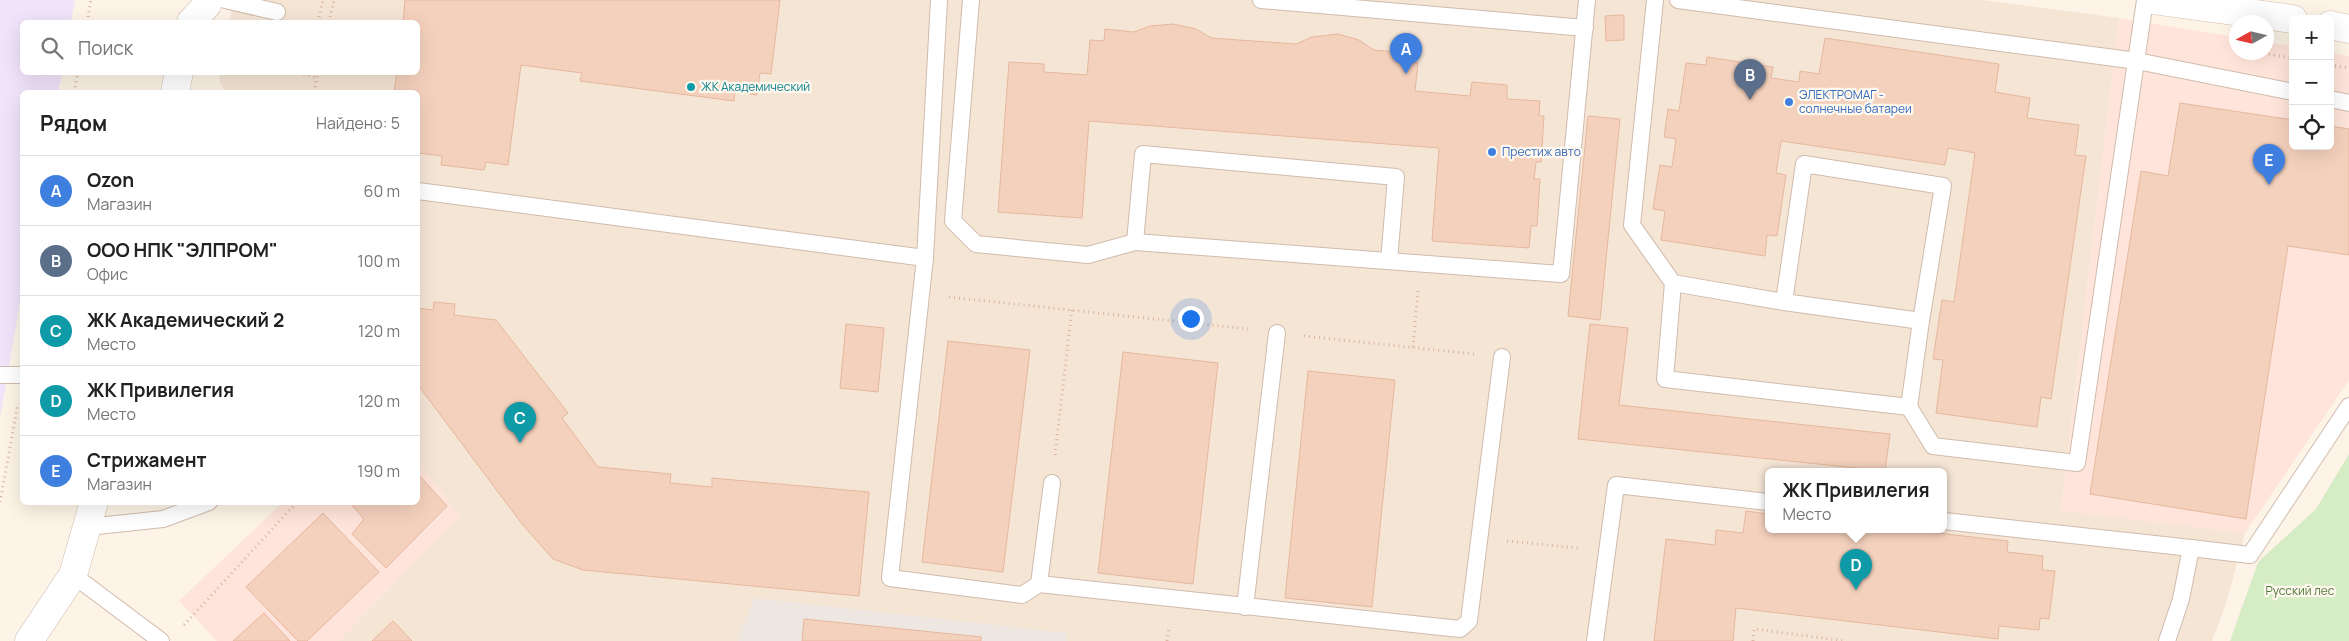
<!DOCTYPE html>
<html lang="ru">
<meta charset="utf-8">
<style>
body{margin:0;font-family:Manrope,sans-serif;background:#f6f6f6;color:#222}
.controls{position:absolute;right:15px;top:15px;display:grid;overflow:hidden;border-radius:8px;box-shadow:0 5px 20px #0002}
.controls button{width:45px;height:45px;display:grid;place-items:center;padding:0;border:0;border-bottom:1px solid #e0e0e0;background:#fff;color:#222;font:25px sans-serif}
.compass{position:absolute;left:2229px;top:15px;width:45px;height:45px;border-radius:50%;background:#fff;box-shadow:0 5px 20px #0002;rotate:262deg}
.you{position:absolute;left:1190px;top:318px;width:18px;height:18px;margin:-12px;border:4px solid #fff;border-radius:50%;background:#1a73e8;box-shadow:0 0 0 8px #1a73e833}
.badge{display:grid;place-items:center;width:32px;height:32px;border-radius:50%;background:#111827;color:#fff;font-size:16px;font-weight:700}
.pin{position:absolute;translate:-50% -41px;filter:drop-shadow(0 1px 2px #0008)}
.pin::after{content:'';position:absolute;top:26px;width:18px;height:15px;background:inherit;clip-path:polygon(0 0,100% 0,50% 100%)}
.popup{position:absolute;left:1765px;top:468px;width:182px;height:65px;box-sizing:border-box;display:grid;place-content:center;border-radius:8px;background:#fff;filter:drop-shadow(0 1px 4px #0005);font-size:16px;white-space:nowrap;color:#767676}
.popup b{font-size:19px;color:#222}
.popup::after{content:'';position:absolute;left:50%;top:100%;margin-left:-10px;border:10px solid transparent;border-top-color:#fff}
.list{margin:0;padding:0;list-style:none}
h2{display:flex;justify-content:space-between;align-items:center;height:65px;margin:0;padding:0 20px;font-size:21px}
h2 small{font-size:16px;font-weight:400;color:#767676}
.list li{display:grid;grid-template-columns:32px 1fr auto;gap:15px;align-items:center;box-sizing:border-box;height:70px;padding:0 20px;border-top:1px solid #e0e0e0}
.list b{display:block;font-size:19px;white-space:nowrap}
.list p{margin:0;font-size:16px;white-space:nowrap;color:#767676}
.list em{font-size:16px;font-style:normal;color:#767676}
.icon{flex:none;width:28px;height:28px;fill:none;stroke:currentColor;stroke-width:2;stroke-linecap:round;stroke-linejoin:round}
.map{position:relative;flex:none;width:2349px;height:641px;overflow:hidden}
.search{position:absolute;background:#fff;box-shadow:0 5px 20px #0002;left:20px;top:20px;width:400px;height:55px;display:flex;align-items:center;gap:12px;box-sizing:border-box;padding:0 18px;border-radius:8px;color:#767676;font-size:19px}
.panel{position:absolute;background:#fff;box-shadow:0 5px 20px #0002;left:20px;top:90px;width:400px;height:415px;border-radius:8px}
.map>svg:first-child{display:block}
.residential{fill:#f5e5d5;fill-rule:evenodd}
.commercial{fill:#fee4da}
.industrial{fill:#eee6e0}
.education{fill:#f1e3fa}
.green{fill:#d6ecc4}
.building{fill:#f4d1bd;stroke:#e7b79d}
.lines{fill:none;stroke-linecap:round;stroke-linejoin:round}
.lane-casing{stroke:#d0bbac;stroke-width:18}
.street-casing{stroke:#d0bbac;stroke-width:29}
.secondary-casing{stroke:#d6bdac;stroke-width:29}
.path{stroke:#d9b4a0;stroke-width:3;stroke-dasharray:1 4;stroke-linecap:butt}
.lane{stroke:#fff;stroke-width:16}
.street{stroke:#fff;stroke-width:28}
.secondary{stroke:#fff;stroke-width:28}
.culture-dot{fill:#0f9aa8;stroke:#fff8ee;stroke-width:2}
.shop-dot{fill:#3f7fe0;stroke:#fff8ee;stroke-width:2}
.labels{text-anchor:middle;stroke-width:4.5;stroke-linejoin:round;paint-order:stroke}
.culture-label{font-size:12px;fill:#0d838f;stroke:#fff8ee;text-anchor:start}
.shop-label{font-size:12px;fill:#366cbe;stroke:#fff8ee;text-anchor:start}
.park-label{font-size:12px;fill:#52793e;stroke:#fff8ee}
</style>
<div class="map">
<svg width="2349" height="641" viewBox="0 0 2349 641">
<rect width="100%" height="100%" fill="#fdf4e7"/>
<path class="residential" d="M 234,0 L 1983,0 L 2119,18 L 2061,510 L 2245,533 L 2226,604 L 2212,641 L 1067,641 L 1066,633 L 754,598 L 737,641 L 339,641 L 460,516 L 418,462 L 418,92 L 225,92 L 220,82 L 219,73 L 418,72 L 418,22 L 229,22 ZM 1768,471 L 1944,471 L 1944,529 L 1768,529 Z"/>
<g class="commercial">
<polygon points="2119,18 2236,37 2236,52 2266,52 2267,42 2293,46 2293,146 2330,146 2330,52 2349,56 2349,380 2245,533 2061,511"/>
<polygon points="418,462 460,516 339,641 217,641 179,601 282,503 418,502"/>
</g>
<polygon class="industrial" points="754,598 1066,633 1067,641 737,641"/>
<polygon class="education" points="0,0 75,0 71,22 22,22 22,72 62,73 58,92 22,92 22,291 0,417"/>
<polygon class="green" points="2349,454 2349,641 2230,641 2258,562 2316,509"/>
<g class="building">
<polygon points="405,0 780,0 771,74 760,73 757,95 735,92 734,101 580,81 582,73 521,65 508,165 486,162 484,170 441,165 442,156 418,153 418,92 394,92 397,72 418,72 418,22 403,22"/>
<polygon points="1624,15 1624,40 1606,41 1605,16"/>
<polygon points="1173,24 1196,29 1211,38 1296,44 1312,37 1338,34 1359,40 1374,50 1397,52 1397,61 1418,63 1415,91 1470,96 1472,82 1507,85 1507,99 1540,101 1539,116 1544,116 1541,162 1536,162 1534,179 1540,179 1537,226 1531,226 1529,248 1432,241 1439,148 1089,121 1082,218 998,212 1009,62 1044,64 1044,72 1087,75 1090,40 1104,41 1105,29 1134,32 1150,26"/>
<polygon points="1825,38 1999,64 1995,92 2030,98 2027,118 2079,125 2075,155 2086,156 2051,399 2041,397 2037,427 1936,413 1943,360 1933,359 1942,300 1954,302 1975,153 1948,148 1945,165 1781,141 1776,173 1786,175 1777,236 1767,235 1765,256 1661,240 1665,211 1653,209 1660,165 1672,167 1676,139 1664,137 1668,109 1679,111 1686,63 1706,65 1707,57 1773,67 1771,78 1799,82 1800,71 1819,74"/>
<polygon points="2180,103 2293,120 2293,146 2330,146 2330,126 2349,129 2349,255 2288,246 2246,519 2090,494 2141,171 2168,176"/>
<polygon points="1588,116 1620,119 1600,320 1568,316"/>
<polygon points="434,302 455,304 454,315 496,320 568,413 562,418 598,467 671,474 670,483 712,487 712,478 869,492 859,596 583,570 553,559 522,524 418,385 418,308 433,310"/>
<polygon points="846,324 884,328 878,392 840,388"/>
<polygon points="1590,324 1628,328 1619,405 1890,434 1885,471 1578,439"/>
<polygon points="948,341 1030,350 1003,572 922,562"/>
<polygon points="1123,352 1218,363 1193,584 1098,573"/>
<polygon points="1308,371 1395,380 1372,607 1285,598"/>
<polygon points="418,474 447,506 386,568 352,534 364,519 349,502 418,502"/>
<polygon points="1746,511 1768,514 1768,529 1901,529 2008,541 2007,552 2043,556 2042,570 2055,571 2049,619 2040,618 2039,630 1999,626 1998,639 1736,608 1733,641 1654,641 1666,539 1715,545 1716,530 1743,533"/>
<polygon points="323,513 379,572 307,641 298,641 246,587"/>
<polygon points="264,613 290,641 233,641"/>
<polygon points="804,619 981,637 981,641 802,641"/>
<polygon points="393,621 412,641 372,641"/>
</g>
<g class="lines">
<g class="lane-casing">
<g id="lane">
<polyline points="225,0 277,12"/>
<polyline points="939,0 925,258 890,578 1022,595 1039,584 1460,629 1469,621 1502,357"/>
<polyline points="971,0 953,221 976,244 1088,255 1135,242 1561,274 1587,0"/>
<polyline points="1261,0 1585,28"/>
<polyline points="1655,0 1632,225 1673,283 1784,302 1921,321 1943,186 1804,164 1784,302"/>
<polyline points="1678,0 2137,61 2293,92"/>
<polyline points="2330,99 2349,103"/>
<polyline points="418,191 925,258"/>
<polyline points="1135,242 1143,154 1396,177 1389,261"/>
<polyline points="1673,283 1665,379 1909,407 1921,321"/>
<polyline points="0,375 22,375"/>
<polyline points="1909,407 1933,446 2077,463 2145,0"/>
<polyline points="1944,521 2191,548"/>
<polyline points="88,527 163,519 209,502"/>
<polyline points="73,575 161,641"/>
<polyline points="1039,584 1052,483"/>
<polyline points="1245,607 1277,333"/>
<polyline points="1595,641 1616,485 1768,502"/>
<polyline points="2167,641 2181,599 2191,548 2250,555 2349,406"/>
</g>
</g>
<g class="street-casing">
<g id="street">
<polyline points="191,22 207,5 208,0"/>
<polyline points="175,92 179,72"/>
<polyline points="29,641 73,575 94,502"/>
</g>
</g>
<g class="secondary-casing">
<g id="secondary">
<polyline points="2152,0 2293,19"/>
<polyline points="2330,25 2349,29"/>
</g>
</g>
<g class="path">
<polyline points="87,22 91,0"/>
<polyline points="318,22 323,0"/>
<polyline points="329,22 334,0"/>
<polyline points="2254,52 2293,58"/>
<polyline points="2330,65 2349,68"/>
<polyline points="294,72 317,78"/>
<polyline points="74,92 78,72"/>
<polyline points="314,92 318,72"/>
<polyline points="949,297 1248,329"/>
<polyline points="1304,336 1474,354"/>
<polyline points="1413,347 1418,291"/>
<polyline points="1055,455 1072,309"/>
<polyline points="0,502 18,404"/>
<polyline points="1507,541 1578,548"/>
<polyline points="184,625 297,502"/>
<polyline points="1167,641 1169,627"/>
<polyline points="1753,641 1754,629 1846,641"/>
</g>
<use href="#lane" class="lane"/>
<use href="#street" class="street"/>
<use href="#secondary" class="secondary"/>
</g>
<circle class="culture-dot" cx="691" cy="87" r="5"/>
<g class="shop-dot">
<circle cx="1789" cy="102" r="5"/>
<circle cx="1492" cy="152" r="5"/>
</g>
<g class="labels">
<g class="culture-label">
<text x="701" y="91">ЖК Академический</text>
</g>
<g class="shop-label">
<text x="1799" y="99">ЭЛЕКТРОМАГ -<tspan x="1799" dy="14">солнечные батареи</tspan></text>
<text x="1502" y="156">Престиж авто</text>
</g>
<g class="park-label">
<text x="2300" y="595">Русский лес</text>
</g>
</g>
</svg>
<div class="controls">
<button>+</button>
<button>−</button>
<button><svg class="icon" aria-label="locate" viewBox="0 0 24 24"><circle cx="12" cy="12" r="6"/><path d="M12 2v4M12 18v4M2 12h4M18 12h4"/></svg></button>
</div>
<svg class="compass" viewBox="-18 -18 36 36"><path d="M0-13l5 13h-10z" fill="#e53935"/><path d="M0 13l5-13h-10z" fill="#767676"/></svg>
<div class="you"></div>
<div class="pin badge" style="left:1406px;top:74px;background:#3f7fe0">A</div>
<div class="pin badge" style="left:1750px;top:100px;background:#5c6f8a">B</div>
<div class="pin badge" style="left:520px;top:443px;background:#0f9aa8">C</div>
<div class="pin badge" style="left:1856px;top:590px;background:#0f9aa8">D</div>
<div class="popup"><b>ЖК Привилегия</b>Место</div>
<div class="pin badge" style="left:2269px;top:185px;background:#3f7fe0">E</div>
<div class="search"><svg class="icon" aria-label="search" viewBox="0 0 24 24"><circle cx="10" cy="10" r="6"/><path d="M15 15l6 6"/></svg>Поиск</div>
<section class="panel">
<h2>Рядом<small>Найдено: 5</small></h2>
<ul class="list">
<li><span class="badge" style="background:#3f7fe0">A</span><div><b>Ozon</b><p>Магазин</p></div><em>60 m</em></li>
<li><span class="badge" style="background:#5c6f8a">B</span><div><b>ООО НПК &quot;ЭЛПРОМ&quot;</b><p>Офис</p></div><em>100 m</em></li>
<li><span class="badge" style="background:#0f9aa8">C</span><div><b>ЖК Академический 2</b><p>Место</p></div><em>120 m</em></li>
<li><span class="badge" style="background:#0f9aa8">D</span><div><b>ЖК Привилегия</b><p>Место</p></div><em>120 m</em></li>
<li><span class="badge" style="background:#3f7fe0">E</span><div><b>Стрижамент</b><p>Магазин</p></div><em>190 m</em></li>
</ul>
</section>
</div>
